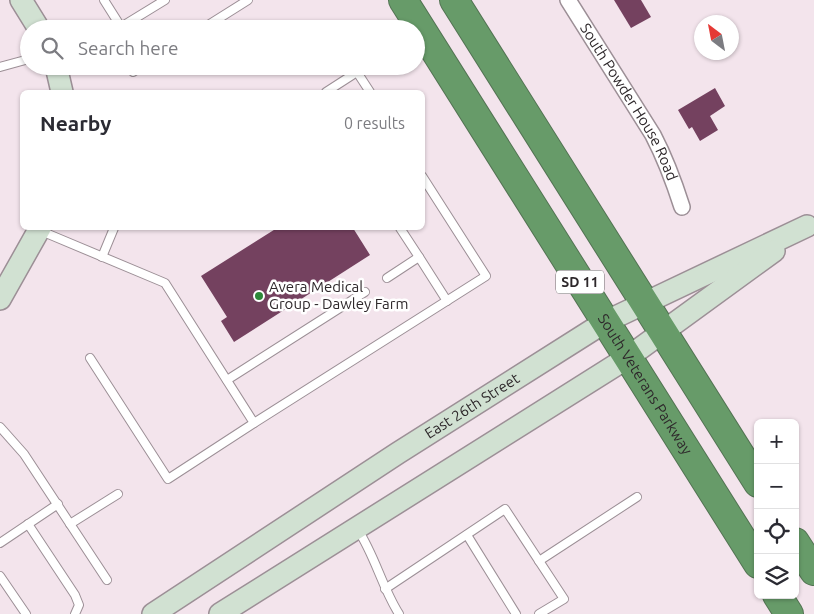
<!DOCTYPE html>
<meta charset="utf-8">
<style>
body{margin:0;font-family:Ubuntu,sans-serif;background:#f7f7f7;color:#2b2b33}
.controls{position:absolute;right:15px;bottom:15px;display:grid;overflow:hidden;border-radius:8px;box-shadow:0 1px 4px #0004}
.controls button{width:45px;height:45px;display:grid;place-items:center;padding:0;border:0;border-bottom:1px solid #e1e1e2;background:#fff;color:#2b2b33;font:25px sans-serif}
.compass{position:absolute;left:694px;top:15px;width:45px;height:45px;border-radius:50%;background:#fff;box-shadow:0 1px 4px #0004;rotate:328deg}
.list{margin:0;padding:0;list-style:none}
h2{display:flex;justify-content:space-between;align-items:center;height:65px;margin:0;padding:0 20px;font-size:21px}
h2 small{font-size:16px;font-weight:400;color:#7c7c81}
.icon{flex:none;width:28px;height:28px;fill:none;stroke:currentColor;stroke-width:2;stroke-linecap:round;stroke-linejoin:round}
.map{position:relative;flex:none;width:814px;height:614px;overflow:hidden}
.search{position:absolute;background:#fff;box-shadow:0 1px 4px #0004;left:20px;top:20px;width:405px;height:55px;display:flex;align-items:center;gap:12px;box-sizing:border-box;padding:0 18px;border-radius:28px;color:#7c7c81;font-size:19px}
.panel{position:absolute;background:#fff;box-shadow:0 1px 4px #0004;left:20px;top:90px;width:405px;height:140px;border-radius:8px}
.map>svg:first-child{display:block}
.building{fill:#74415f}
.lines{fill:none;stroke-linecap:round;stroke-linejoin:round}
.lane-casing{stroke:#9c8f96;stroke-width:10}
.street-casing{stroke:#9c8f96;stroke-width:18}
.secondary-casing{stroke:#9c8f96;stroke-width:24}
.highway-casing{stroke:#537353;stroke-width:30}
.lane{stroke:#fff;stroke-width:8}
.street{stroke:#fff;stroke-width:15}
.secondary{stroke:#d1e1d2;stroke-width:21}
.highway{stroke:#679b69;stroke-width:28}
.poi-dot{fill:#2c8839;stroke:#fff;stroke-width:2}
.labels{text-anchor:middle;stroke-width:5;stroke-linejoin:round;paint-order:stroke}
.shield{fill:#fff;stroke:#6d686b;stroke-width:1}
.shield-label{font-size:14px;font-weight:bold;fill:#2e282b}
.street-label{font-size:15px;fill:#2e282b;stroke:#fff}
.poi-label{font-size:15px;fill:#2e282b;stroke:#fff;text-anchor:start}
</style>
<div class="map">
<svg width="814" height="614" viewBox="0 0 814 614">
<rect width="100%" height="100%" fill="#f3e4ec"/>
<g class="building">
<polygon points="614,0 641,0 651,17 631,28"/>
<polygon points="715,88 725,106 710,116 718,130 700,141 692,127 689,129 678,110"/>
<polygon points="277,228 353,228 370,255 234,342 221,321 227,317 201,276"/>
</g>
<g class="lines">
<g class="lane-casing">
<g id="lane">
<polyline points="104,0 121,27 118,28"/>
<polyline points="121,29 121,27 165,0"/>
<polyline points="202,29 248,0"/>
<polyline points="131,66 133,72 142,66"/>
<polyline points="0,67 29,59"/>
<polyline points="326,92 357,72 370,92"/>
<polyline points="400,228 419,257"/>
<polyline points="41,231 165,283 254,423 168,479 90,358"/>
<polyline points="102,257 114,228"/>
<polyline points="387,278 419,257 447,301"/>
<polyline points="227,380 365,292"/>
<polyline points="254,423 486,276 422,176"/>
<polyline points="0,427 24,454 107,580"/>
<polyline points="28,524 75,595 79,605 75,614"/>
<polyline points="70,524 118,494"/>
<path d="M 358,530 C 375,556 382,587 399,614"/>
<polyline points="467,535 516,614"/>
<polyline points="0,543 58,504"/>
<polyline points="539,561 637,497"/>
<polyline points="0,576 26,614"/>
<polyline points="385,589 505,509 564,599 539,614"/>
</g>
</g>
<g class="street-casing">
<g id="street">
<path id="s1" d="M 568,0 L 653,135 C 665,158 674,182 682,207"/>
</g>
</g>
<g class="secondary-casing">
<g id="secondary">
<polyline points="21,0 39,29"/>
<polyline points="56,66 62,92"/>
<polyline points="0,299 40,228"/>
<path id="s2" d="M 153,614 L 398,453 L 605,322 L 807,226"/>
<polyline points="220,614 627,358 774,251"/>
</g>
</g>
<g class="highway-casing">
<g id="highway">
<path id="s3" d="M 403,0 L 758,564"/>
<polyline points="454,0 758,483"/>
<polyline points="795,542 814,571"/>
<polyline points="777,595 789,614"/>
</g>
</g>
<use href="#lane" class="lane"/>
<use href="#street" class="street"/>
<use href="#secondary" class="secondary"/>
<use href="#highway" class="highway"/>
</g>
<circle class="poi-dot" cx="259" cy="296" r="5"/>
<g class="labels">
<rect class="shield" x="556" y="270.5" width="48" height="23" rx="4"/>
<g class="shield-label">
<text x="580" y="287">SD 11</text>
</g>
<g class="street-label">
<text dy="5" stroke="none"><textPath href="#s1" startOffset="119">South Powder House Road</textPath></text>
<text dy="5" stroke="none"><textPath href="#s3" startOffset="454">South Veterans Parkway</textPath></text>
<text dy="5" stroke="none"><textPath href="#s2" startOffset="381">East 26th Street</textPath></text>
</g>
<g class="poi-label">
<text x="269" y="292">Avera Medical<tspan x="269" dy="17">Group - Dawley Farm</tspan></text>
</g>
</g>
</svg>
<div class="controls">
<button>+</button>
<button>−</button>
<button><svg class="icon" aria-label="locate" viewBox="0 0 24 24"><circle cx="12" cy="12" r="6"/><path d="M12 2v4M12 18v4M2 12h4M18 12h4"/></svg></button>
<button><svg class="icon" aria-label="layers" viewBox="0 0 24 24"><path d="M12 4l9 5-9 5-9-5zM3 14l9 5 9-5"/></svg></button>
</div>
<svg class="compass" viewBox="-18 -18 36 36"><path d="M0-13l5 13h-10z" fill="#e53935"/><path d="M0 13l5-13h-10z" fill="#7c7c81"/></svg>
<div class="search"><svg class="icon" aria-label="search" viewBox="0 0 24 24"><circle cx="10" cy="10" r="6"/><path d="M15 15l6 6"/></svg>Search here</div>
<section class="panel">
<h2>Nearby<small>0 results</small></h2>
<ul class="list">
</ul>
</section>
</div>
